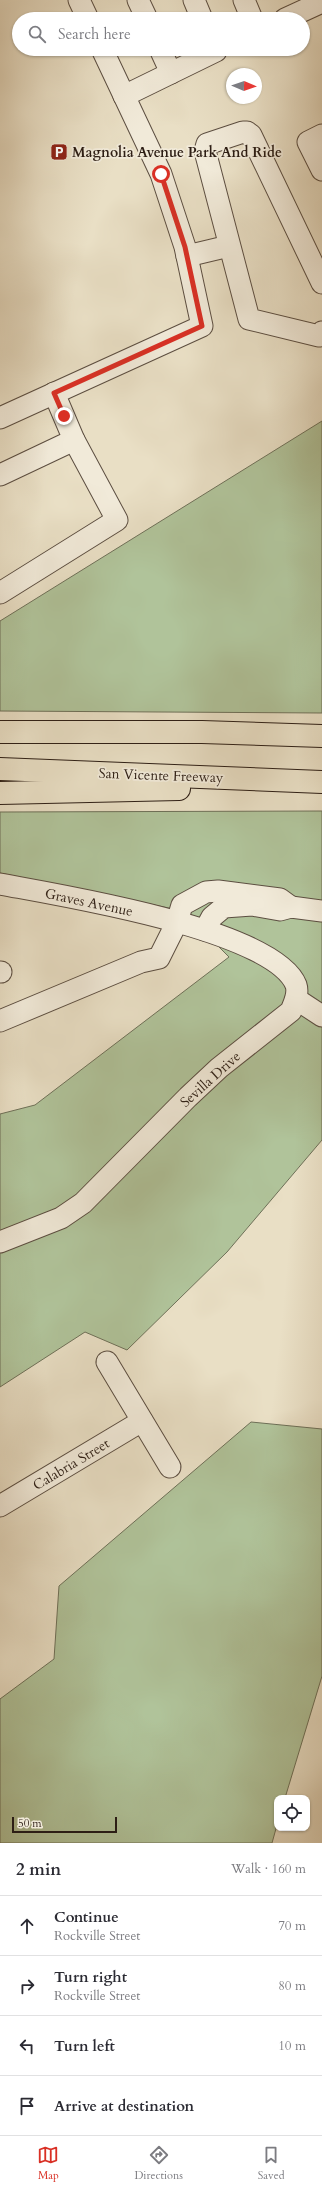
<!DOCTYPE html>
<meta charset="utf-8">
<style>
body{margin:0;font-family:Cardo,serif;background:#f7f7f7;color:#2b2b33}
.controls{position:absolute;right:12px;bottom:12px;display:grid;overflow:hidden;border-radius:8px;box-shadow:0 1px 3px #0004}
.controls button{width:36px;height:36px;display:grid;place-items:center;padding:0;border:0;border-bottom:1px solid #e1e1e2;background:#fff;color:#2b2b33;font:20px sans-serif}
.compass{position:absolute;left:226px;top:68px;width:36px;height:36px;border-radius:50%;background:#fff;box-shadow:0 1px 3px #0004;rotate:92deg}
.scale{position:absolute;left:12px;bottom:10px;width:105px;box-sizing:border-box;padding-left:4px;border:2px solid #2d1e15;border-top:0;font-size:11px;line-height:14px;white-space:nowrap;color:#2d1e15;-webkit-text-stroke:3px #f1ead9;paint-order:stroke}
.stop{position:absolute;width:12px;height:12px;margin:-9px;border:3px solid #d93025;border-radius:50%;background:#fff}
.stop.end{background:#d93025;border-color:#fff;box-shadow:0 1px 4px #0008}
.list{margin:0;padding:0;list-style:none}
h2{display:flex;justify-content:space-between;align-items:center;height:52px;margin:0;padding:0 16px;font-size:17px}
h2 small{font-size:13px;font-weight:400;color:#7c7c81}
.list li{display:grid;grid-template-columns:26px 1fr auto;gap:12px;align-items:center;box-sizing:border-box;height:60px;padding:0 16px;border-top:1px solid #e1e1e2}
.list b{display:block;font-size:15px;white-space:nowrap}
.list p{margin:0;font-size:13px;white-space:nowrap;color:#7c7c81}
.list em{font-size:13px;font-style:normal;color:#7c7c81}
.icon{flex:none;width:22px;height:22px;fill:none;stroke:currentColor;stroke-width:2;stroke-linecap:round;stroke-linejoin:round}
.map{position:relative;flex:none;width:322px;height:1843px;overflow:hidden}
.search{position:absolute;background:#fff;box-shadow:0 1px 3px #0004;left:12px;right:12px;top:12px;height:44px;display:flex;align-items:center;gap:10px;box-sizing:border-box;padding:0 14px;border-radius:22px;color:#7c7c81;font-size:15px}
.sheet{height:292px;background:#fff}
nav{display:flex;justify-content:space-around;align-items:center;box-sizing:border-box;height:56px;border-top:1px solid #e1e1e2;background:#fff;font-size:11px;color:#7c7c81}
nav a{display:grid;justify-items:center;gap:2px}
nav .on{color:#d93025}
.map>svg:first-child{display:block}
.green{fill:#b0c39a;stroke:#6e7058}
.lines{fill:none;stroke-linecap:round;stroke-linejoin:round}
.minor-casing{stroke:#5c4e41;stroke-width:23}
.highway-casing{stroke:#2d1e15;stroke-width:24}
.minor{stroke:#f1ead9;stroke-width:21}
.highway{stroke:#e9dfc5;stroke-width:22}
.route{stroke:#d93025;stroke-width:5}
.labels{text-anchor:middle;stroke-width:3.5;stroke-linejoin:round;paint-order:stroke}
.poi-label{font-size:14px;font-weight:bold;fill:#2d1e15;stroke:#f1ead9;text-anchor:start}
.street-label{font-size:14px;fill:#2d1e15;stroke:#f1ead9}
</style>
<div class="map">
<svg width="322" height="1843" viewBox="0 0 322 1843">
<rect width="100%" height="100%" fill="#e9dfc5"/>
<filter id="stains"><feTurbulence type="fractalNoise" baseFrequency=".005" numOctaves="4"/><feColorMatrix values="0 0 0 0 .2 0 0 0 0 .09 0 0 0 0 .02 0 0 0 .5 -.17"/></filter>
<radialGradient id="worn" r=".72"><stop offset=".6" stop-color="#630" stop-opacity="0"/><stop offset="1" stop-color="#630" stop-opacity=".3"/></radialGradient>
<g class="green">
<polygon points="322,421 322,713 0,711 0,621"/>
<polygon points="322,811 322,1140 227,1252 127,1350 85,1332 0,1387 0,1114 35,1105 229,957 183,911 0,873 0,812"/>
<polygon points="251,1422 322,1429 322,1676 285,1798 277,1798 277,1825 272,1843 0,1843 0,1699 54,1659 59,1586"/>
</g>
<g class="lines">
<g class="minor-casing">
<g id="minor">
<polyline points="79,0 88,19"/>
<polyline points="138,0 147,19"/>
<polyline points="194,0 202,19"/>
<polyline points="244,0 252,19"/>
<polyline points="285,19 322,2"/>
<polyline points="160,49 171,73"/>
<polyline points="124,96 216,51 215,49"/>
<polyline points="322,135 308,142 322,170"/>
<polyline points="187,256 229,246"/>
<polyline points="322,283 251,135 247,132 243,132 207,144 205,151 249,319 319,336 322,332"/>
<polyline points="0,418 202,326 185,247 161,174 102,49"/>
<polyline points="0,475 74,440 54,393"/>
<polyline points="0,593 117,520 74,440"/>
<path d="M 0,884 C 58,895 274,929 296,985 C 299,994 294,1003 291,1011 L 219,1068 L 188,1097 L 83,1203 L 61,1218 L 0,1242"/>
<polyline points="205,930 212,917 224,907 252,905 280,910 291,907 322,911"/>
<polyline points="0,972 1,972"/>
<polyline points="296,999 322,1016"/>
<polyline points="0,1021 141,962 159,958 177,922 182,905 206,892 218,891 280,899 291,907"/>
<polyline points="107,1362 170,1467"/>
<polyline points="0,1506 142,1421"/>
</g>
</g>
<g class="highway-casing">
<g id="highway">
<polyline points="0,732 202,732 322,736"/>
<polyline points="0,769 322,782"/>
<polyline points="0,793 179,789"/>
</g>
</g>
<use href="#minor" class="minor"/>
<use href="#highway" class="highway"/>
</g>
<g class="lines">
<polyline class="route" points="64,416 54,393 202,326 185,247 161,174"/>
</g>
<defs>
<g id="parking-square" transform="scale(0.9)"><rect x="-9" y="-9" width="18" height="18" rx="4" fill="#8f2418" stroke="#f1ead9"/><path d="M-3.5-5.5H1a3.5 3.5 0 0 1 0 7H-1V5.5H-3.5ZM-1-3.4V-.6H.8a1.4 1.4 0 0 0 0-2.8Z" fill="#fff"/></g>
</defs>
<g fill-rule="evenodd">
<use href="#parking-square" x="59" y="152"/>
</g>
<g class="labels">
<g class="poi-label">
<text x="72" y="157">Magnolia Avenue Park And Ride</text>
</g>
<g class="street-label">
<text transform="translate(161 775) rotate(2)" y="5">San Vicente Freeway</text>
<text transform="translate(89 902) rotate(12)" y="5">Graves Avenue</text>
<text transform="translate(210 1079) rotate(-42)" y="5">Sevilla Drive</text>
<text transform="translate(71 1464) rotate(-31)" y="5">Calabria Street</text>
</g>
</g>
<rect width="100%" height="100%" filter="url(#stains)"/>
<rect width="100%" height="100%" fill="url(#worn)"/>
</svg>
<div class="controls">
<button><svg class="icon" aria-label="locate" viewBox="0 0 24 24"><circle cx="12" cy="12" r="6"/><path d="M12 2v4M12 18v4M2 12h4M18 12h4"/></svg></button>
</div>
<svg class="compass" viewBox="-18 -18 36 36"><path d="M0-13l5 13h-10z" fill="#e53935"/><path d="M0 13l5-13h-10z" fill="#7c7c81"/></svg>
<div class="scale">50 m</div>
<div class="stop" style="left:161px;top:174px"></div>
<div class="stop end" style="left:64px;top:416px"></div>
<div class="search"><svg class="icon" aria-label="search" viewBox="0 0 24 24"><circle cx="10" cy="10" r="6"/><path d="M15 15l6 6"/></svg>Search here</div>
</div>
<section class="sheet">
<h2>2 min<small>Walk · 160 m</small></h2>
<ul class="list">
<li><svg class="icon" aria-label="ahead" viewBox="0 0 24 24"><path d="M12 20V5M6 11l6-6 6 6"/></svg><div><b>Continue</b><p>Rockville Street</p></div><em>70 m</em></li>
<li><svg class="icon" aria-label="right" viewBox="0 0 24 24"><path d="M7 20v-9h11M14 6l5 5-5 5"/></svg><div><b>Turn right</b><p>Rockville Street</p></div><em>80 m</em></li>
<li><svg class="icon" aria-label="left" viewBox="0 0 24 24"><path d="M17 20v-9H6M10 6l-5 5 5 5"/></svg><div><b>Turn left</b></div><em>10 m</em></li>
<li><svg class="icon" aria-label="arrive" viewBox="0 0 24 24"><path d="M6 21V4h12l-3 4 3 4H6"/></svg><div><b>Arrive at destination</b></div></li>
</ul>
</section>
<nav>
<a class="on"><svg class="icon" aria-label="map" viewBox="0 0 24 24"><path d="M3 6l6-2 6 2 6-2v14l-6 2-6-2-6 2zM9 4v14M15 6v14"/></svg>Map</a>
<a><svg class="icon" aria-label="directions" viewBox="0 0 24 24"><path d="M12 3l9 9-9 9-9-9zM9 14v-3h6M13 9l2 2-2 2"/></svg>Directions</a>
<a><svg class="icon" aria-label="saved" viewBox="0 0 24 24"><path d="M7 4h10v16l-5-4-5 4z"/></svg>Saved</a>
</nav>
